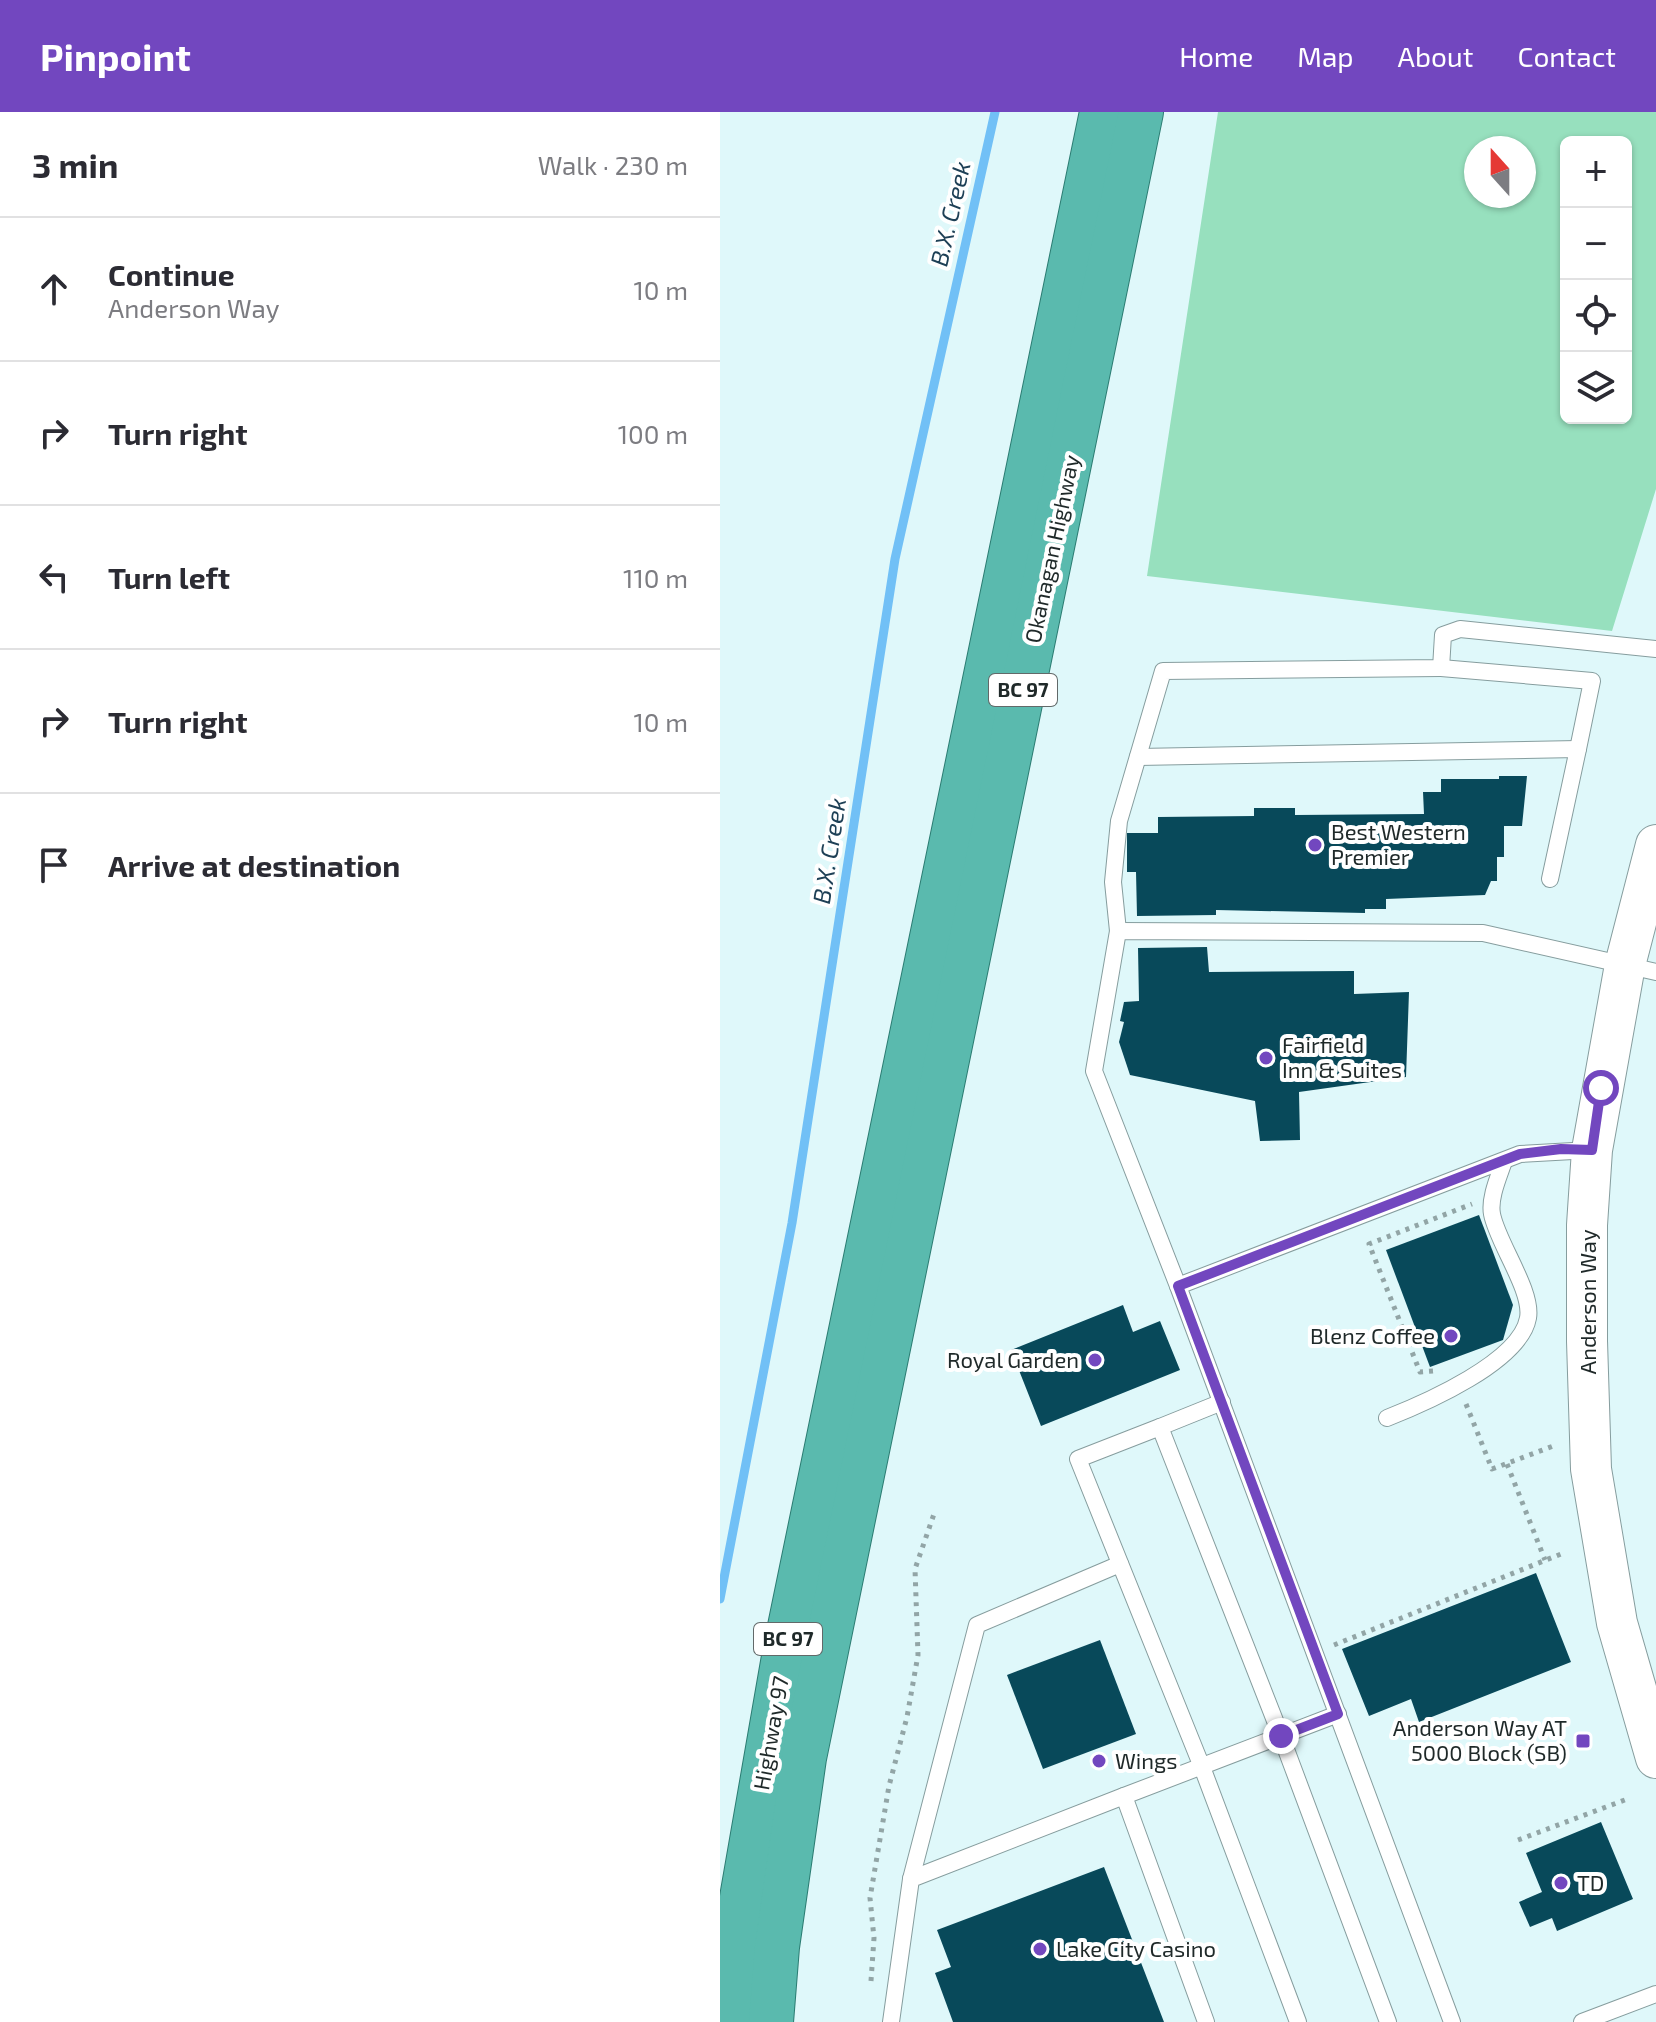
<!DOCTYPE html>
<meta charset="utf-8">
<style>
body{margin:0;font-family:"Exo 2",sans-serif;background:#f2f2f3;color:#2b2b33}
.controls{position:absolute;right:24px;top:24px;display:grid;overflow:hidden;border-radius:12px;box-shadow:0 2px 6px #0004}
.controls button{width:72px;height:72px;display:grid;place-items:center;padding:0;border:0;border-bottom:2px solid #e1e1e2;background:#fff;color:#2b2b33;font:40px sans-serif}
.compass{position:absolute;left:744px;top:24px;width:72px;height:72px;border-radius:50%;background:#fff;box-shadow:0 2px 6px #0004;rotate:339deg}
.stop{position:absolute;width:24px;height:24px;margin:-18px;border:6px solid #7247bf;border-radius:50%;background:#fff}
.stop.end{background:#7247bf;border-color:#fff;box-shadow:0 2px 8px #0008}
.list{margin:0;padding:0;list-style:none}
h2{display:flex;justify-content:space-between;align-items:center;height:104px;margin:0;padding:0 32px;font-size:34px}
h2 small{font-size:26px;font-weight:400;color:#7c7c81}
.list li{display:grid;grid-template-columns:52px 1fr auto;gap:24px;align-items:center;box-sizing:border-box;height:144px;padding:0 32px;border-top:2px solid #e1e1e2}
.list b{display:block;font-size:30px;white-space:nowrap}
.list p{margin:0;font-size:26px;white-space:nowrap;color:#7c7c81}
.list em{font-size:26px;font-style:normal;color:#7c7c81}
.icon{flex:none;width:44px;height:44px;fill:none;stroke:currentColor;stroke-width:2;stroke-linecap:round;stroke-linejoin:round}
.map{position:relative;flex:none;width:936px;height:1910px;overflow:hidden}
header{display:flex;align-items:center;gap:48px;box-sizing:border-box;height:112px;padding:0 40px;background:#7247bf;color:#fff}
header strong{font-size:38px}
nav{display:flex;gap:44px;margin-inline-start:auto;font-size:28px}
main{display:flex}
aside{flex:1;background:#fff}
.map>svg:first-child{display:block}
.green{fill:#97e0be;fill-rule:evenodd}
.lines{fill:none;stroke-linecap:round;stroke-linejoin:round}
.stream{stroke:#71c0f6;stroke-width:9}
.building{fill:#08495a}
.service-casing{stroke:#869d9e;stroke-width:18}
.tertiary-casing{stroke:#869d9e;stroke-width:42}
.trunk-casing{stroke:#2b7c72;stroke-width:46}
.path{stroke:#92a5a6;stroke-width:5;stroke-dasharray:4 6;stroke-linecap:butt}
.service{stroke:#fff;stroke-width:16}
.tertiary{stroke:#fff;stroke-width:40}
.trunk{stroke:#5abaae;stroke-width:44}
.route{stroke:#7247bf;stroke-width:10}
.poi-dot{fill:#7247bf;stroke:#fff;stroke-width:3}
.labels{text-anchor:middle;stroke-width:8;stroke-linejoin:round;paint-order:stroke}
.shield{fill:#fff;stroke:#626969;stroke-width:2}
.shield-label{font-size:20px;font-weight:bold;fill:#1f2929}
.street-label{font-size:22px;fill:#1f2929;stroke:#fff}
.poi-label{font-size:22px;fill:#1f2929;stroke:#fff;text-anchor:start}
.water-label{font-size:24px;font-style:italic;fill:#1e4056;stroke:#fff}
</style>
<header>
<strong>Pinpoint</strong>
<nav><a>Home</a><a>Map</a><a>About</a><a>Contact</a></nav>
</header>
<main>
<aside>
<h2>3 min<small>Walk · 230 m</small></h2>
<ul class="list">
<li><svg class="icon" aria-label="ahead" viewBox="0 0 24 24"><path d="M12 20V5M6 11l6-6 6 6"/></svg><div><b>Continue</b><p>Anderson Way</p></div><em>10 m</em></li>
<li><svg class="icon" aria-label="right" viewBox="0 0 24 24"><path d="M7 20v-9h11M14 6l5 5-5 5"/></svg><div><b>Turn right</b></div><em>100 m</em></li>
<li><svg class="icon" aria-label="left" viewBox="0 0 24 24"><path d="M17 20v-9H6M10 6l-5 5 5 5"/></svg><div><b>Turn left</b></div><em>110 m</em></li>
<li><svg class="icon" aria-label="right" viewBox="0 0 24 24"><path d="M7 20v-9h11M14 6l5 5-5 5"/></svg><div><b>Turn right</b></div><em>10 m</em></li>
<li><svg class="icon" aria-label="arrive" viewBox="0 0 24 24"><path d="M6 21V4h12l-3 4 3 4H6"/></svg><div><b>Arrive at destination</b></div></li>
</ul>
</aside>
<div class="map">
<svg width="936" height="1910" viewBox="0 0 936 1910">
<rect width="100%" height="100%" fill="#dff8fa"/>
<path class="green" d="M 498,0 L 936,0 L 936,377 L 892,519 L 427,464 ZM 846,30 L 906,30 L 906,306 L 846,306 ZM 756,36 L 804,36 L 804,84 L 756,84 Z"/>
<g class="lines">
<polyline class="stream" points="0,1487 72,1111 175,447 275,0"/>
</g>
<g class="building">
<polygon points="779,664 807,664 802,714 784,714 784,745 777,745 777,769 771,769 765,783 666,787 666,797 645,797 645,801 496,798 496,803 417,804 416,760 407,760 407,721 438,721 438,705 534,704 534,696 575,696 575,703 704,702 703,680 721,680 721,667 779,667"/>
<polygon points="487,835 489,860 634,859 634,882 689,880 686,965 579,980 580,1028 540,1029 535,989 410,963 399,930 404,910 400,909 404,890 419,889 418,836"/>
<polygon points="759,1103 793,1193 783,1228 710,1255 666,1138"/>
<polygon points="403,1193 413,1220 440,1209 460,1258 321,1314 291,1238"/>
<polygon points="816,1461 851,1550 699,1610 691,1587 649,1604 622,1537"/>
<polygon points="380,1528 416,1622 323,1657 287,1563"/>
<polygon points="881,1710 913,1787 837,1819 832,1806 810,1815 799,1790 822,1780 806,1741"/>
<polygon points="384,1755 444,1910 233,1910 215,1861 231,1855 217,1818"/>
</g>
<g class="lines">
<g class="service-casing">
<g id="service">
<polyline points="721,556 872,569 858,637"/>
<polyline points="418,645 858,637 830,767"/>
<polyline points="398,819 393,770 399,709 443,559 721,556 723,523 740,517 936,537"/>
<polyline points="458,1174 374,959 398,819 763,821 936,860"/>
<polyline points="502,1290 440,1315 561,1624 668,1910"/>
<path d="M 667,1306 C 705,1291 800,1250 808,1206 C 813,1179 777,1130 772,1102 C 769,1086 779,1064 784,1049"/>
<polyline points="440,1315 358,1347 482,1655 578,1910"/>
<polyline points="191,1767 257,1513 400,1452"/>
<polyline points="171,1910 191,1767 404,1684"/>
<polyline points="486,1910 404,1684 618,1602"/>
<polyline points="732,1910 458,1174 800,1042 871,1038"/>
<polyline points="862,1910 936,1882"/>
</g>
</g>
<g class="tertiary-casing">
<polyline id="tertiary" points="936,733 905,853 872,1038 867,1113 867,1229 871,1357 897,1511 936,1646"/>
</g>
<g class="trunk-casing">
<g id="trunk">
<polyline points="9,1910 18,1809 65,1539 382,0"/>
<polyline points="51,1910 57,1835 84,1646 421,0"/>
</g>
</g>
<g class="path">
<polyline points="713,1259 700,1260 649,1132 752,1092"/>
<polyline points="746,1292 772,1357 836,1333"/>
<polyline points="787,1352 825,1448"/>
<polyline points="614,1533 841,1442"/>
<polyline points="798,1728 910,1686"/>
<polyline points="151,1869 154,1826 150,1786 169,1674 187,1605 198,1543 195,1457 215,1399"/>
</g>
<use href="#service" class="service"/>
<use href="#tertiary" class="tertiary"/>
<use href="#trunk" class="trunk"/>
</g>
<g class="lines">
<polyline class="route" points="561,1624 618,1602 458,1174 800,1042 841,1037 872,1038 881,976"/>
</g>
<g class="poi-dot">
<circle cx="595" cy="733" r="8"/>
<circle cx="546" cy="946" r="8"/>
<circle cx="731" cy="1224" r="8"/>
<circle cx="375" cy="1248" r="8"/>
<rect x="855" y="1621" width="16" height="16" rx="4"/>
<circle cx="379" cy="1649" r="8"/>
<circle cx="841" cy="1771" r="8"/>
<circle cx="320" cy="1837" r="8"/>
</g>
<g class="labels">
<g class="shield">
<rect x="269" y="562" width="68" height="32" rx="6"/>
<rect x="34" y="1511" width="68" height="32" rx="6"/>
</g>
<g class="shield-label">
<text x="303" y="585">BC 97</text>
<text x="68" y="1534">BC 97</text>
</g>
<g class="street-label">
<text transform="translate(332 437) rotate(-78)" y="8">Okanagan Highway</text>
<text transform="translate(868 1190) rotate(-90)" y="8">Anderson Way</text>
<text transform="translate(51 1621) rotate(-80)" y="8">Highway 97</text>
</g>
<g class="poi-label">
<text x="611" y="728">Best Western<tspan x="611" dy="25">Premier</tspan></text>
<text x="562" y="941">Fairfield<tspan x="562" dy="25">Inn &amp; Suites</tspan></text>
<text x="715" y="1232" text-anchor="end">Blenz Coffee</text>
<text x="359" y="1256" text-anchor="end">Royal Garden</text>
<text x="847" y="1624" text-anchor="end">Anderson Way AT<tspan x="847" dy="25">5000 Block (SB)</tspan></text>
<text x="395" y="1657">Wings</text>
<text x="857" y="1779">TD</text>
<text x="336" y="1845">Lake City Casino</text>
</g>
<g class="water-label">
<text transform="translate(231 102) rotate(-77)" y="8">B.X. Creek</text>
<text transform="translate(110 739) rotate(-81)" y="8">B.X. Creek</text>
</g>
</g>
</svg>
<div class="controls">
<button>+</button>
<button>−</button>
<button><svg class="icon" aria-label="locate" viewBox="0 0 24 24"><circle cx="12" cy="12" r="6"/><path d="M12 2v4M12 18v4M2 12h4M18 12h4"/></svg></button>
<button><svg class="icon" aria-label="layers" viewBox="0 0 24 24"><path d="M12 4l9 5-9 5-9-5zM3 14l9 5 9-5"/></svg></button>
</div>
<svg class="compass" viewBox="-18 -18 36 36"><path d="M0-13l5 13h-10z" fill="#e53935"/><path d="M0 13l5-13h-10z" fill="#7c7c81"/></svg>
<div class="stop" style="left:881px;top:976px"></div>
<div class="stop end" style="left:561px;top:1624px"></div>
</div>
</main>
